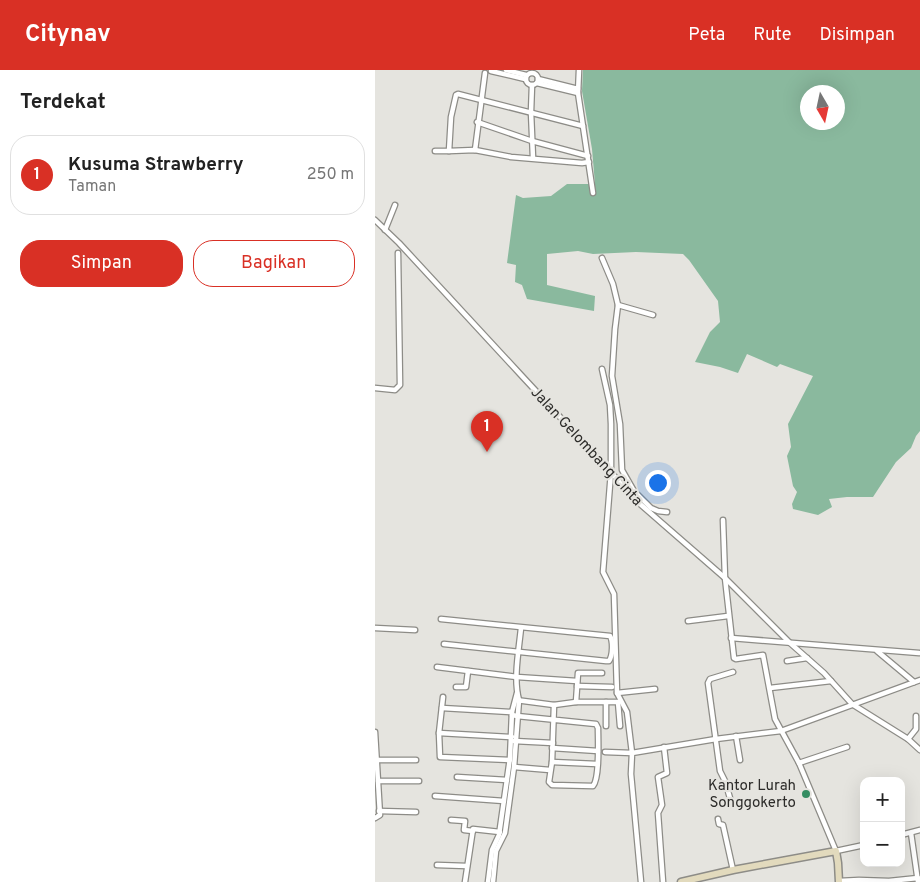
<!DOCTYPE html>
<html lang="id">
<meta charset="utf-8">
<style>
body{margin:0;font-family:Overpass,sans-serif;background:#f6f6f6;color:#222}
.controls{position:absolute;right:15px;bottom:15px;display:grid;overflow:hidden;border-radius:10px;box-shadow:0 5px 20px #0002}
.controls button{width:45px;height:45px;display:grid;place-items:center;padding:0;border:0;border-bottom:1px solid #e0e0e0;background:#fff;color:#222;font:25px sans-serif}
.compass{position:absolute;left:425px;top:15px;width:45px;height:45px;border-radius:50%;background:#fff;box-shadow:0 5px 20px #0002;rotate:171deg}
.you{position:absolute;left:282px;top:412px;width:18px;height:18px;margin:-12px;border:4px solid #fff;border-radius:50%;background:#1a73e8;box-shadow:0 0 0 8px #1a73e833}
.badge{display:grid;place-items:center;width:32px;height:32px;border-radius:50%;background:#d93025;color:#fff;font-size:16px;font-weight:700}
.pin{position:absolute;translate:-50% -41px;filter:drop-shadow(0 1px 2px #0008)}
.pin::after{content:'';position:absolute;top:26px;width:18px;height:15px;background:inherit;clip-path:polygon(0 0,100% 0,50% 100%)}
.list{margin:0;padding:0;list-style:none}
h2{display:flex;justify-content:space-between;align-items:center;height:65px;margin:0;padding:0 20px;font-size:21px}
h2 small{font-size:16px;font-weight:400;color:#767676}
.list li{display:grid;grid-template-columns:32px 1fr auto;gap:15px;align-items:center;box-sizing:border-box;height:80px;margin:0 10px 10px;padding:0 10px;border:1px solid #e0e0e0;border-radius:20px}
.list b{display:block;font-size:19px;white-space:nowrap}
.list p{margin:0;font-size:16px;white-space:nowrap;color:#767676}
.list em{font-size:16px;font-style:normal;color:#767676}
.actions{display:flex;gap:10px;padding:15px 20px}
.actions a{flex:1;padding:11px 0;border:1px solid #d93025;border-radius:20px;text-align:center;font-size:18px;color:#d93025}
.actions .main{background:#d93025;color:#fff}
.map{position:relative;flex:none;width:545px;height:812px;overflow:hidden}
header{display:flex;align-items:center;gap:30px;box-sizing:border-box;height:70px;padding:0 25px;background:#d93025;color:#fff}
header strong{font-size:24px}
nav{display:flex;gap:28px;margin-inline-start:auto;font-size:18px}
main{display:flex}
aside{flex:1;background:#fff}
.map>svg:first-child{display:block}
.forest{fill:#8ab99e;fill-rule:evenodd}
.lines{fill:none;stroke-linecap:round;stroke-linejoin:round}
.street-casing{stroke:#8d8c87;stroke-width:7}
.secondary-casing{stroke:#8d8c87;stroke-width:9}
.street{stroke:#fff;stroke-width:4.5}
.secondary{stroke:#e2dabd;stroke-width:6}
.poi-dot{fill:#358d62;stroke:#e5e4df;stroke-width:2}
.labels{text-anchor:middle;stroke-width:4.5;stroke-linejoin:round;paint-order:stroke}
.street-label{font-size:15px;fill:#2d2c2a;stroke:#e5e4df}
.poi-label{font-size:15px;fill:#2d2c2a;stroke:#e5e4df;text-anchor:end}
</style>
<header>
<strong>Citynav</strong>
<nav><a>Peta</a><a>Rute</a><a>Disimpan</a></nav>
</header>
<main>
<aside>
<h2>Terdekat<small></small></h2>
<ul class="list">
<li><span class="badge">1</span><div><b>Kusuma Strawberry</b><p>Taman</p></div><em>250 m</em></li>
</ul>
<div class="actions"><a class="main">Simpan</a><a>Bagikan</a></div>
</aside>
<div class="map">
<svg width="545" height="812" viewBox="0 0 545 812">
<rect width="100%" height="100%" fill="#e5e4df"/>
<path class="forest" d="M 208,0 L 545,0 L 545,361 L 541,366 L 536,378 L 521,392 L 498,427 L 472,427 L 454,429 L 457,437 L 443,445 L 418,439 L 417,434 L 422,422 L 418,416 L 412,386 L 416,377 L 413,354 L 438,306 L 405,294 L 402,297 L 372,284 L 363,303 L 345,297 L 320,292 L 335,262 L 345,252 L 343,231 L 314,190 L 308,184 L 261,182 L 218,184 L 203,181 L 172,184 L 172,215 L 220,226 L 219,241 L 152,229 L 147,215 L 140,212 L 141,195 L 132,193 L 141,125 L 148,128 L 176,126 L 192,114 L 220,114 L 217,79 L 207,21 ZM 432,22 L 462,22 L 462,52 L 432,52 Z"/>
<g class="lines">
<g class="street-casing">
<g id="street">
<polyline points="131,0 151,5"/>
<polyline points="204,0 203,23 218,123"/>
<polyline points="116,1 150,9"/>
<circle cx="157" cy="9" r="6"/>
<polyline points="163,9 203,19"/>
<polyline points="162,13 203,23"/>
<polyline points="157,15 156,42 158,88"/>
<polyline points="102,52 157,71 213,86"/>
<polyline points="208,56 83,24 81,25 76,47 74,81 100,80 136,87 207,93 214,92"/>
<polyline points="100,80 110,3"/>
<polyline points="60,81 74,81"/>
<polyline points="0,150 24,173 146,305 236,402 257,427 350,508 415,573 449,603 477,634 533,669 545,680"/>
<polyline points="10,160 20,135"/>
<polyline points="227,188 238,214 243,235 240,259 237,306 245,354 247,400 259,421 276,438 283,441 292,442"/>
<polyline points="243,235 278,245"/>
<polyline points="227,299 235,335 236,354 236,402 228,502 239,524 242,623 252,642 257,683 230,682"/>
<polyline points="0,318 20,320 25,315 23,183"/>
<polyline points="348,450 350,508 359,588 361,589 388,585 400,649 424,693 461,781 489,775"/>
<path d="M 66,549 L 235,566 C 238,571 238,585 234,591 L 231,591 L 69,574"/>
<polyline points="313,551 353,546"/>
<polyline points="0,558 40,560"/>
<polyline points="356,568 544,583"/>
<polyline points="502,581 539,612"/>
<polyline points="412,591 432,588"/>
<polyline points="62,597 142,607 202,611"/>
<polyline points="202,616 237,617"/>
<polyline points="81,617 91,617 93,601"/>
<polyline points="395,618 456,611"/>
<polyline points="242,623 280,619"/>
<polyline points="68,627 64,663 65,687 135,690"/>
<polyline points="141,630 179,635 201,632 243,632 245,656"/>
<polyline points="201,632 203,603 227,603"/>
<polyline points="231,632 231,656"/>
<polyline points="67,638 137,642"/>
<path d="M 137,645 L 142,646 L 221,654 L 223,658 C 223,670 225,708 218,716 L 177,715 L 174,712 L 177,692 L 179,635"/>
<polyline points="0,662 5,745 0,748"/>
<polyline points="64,663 137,667"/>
<polyline points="361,666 365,690"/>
<polyline points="533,669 541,659 541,646"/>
<polyline points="139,671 178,673"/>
<polyline points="177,678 223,681"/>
<polyline points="1,690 41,690"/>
<polyline points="177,692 222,694"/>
<polyline points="424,693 472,677"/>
<polyline points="139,697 175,700"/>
<polyline points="82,707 132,710"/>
<polyline points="3,711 44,711"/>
<polyline points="60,726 129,731"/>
<polyline points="357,735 350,711 345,701 333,613 335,609 358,602"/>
<polyline points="4,741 41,742"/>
<polyline points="343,749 344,754 348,755 358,800"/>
<polyline points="76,750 90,751 89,760 98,761"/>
<polyline points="536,763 543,812"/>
<polyline points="526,765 545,760"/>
<polyline points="62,795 92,796"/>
<polyline points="464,811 484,810 514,811 543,808"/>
<polyline points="90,812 98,759 125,762"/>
<polyline points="113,812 117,780 124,765 135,688 137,642 142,623"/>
<path d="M 118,812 L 121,781 L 130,763 L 139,697 L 144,630 C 138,609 144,579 146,558"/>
<polyline points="266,812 256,704 257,683 341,669 406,661 545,610"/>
<polyline points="288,812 283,743 287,735 283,707 292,703 289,677"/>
</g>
</g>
<g class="secondary-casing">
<polyline id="secondary" points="306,812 358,800 461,781 463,793 464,812"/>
</g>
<use href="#street" class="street"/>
<use href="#secondary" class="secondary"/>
</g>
<circle class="poi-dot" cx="431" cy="724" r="5"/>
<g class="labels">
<g class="street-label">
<text transform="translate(212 376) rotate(47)" y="5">Jalan Gelombang Cinta</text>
</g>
<g class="poi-label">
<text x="421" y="720">Kantor Lurah<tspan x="421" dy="17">Songgokerto</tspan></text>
</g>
</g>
</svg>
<div class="controls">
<button>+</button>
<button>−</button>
</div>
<svg class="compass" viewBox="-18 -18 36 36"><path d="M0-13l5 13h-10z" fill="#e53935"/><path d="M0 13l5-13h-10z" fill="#767676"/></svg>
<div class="you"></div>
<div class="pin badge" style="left:112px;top:382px">1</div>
</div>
</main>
